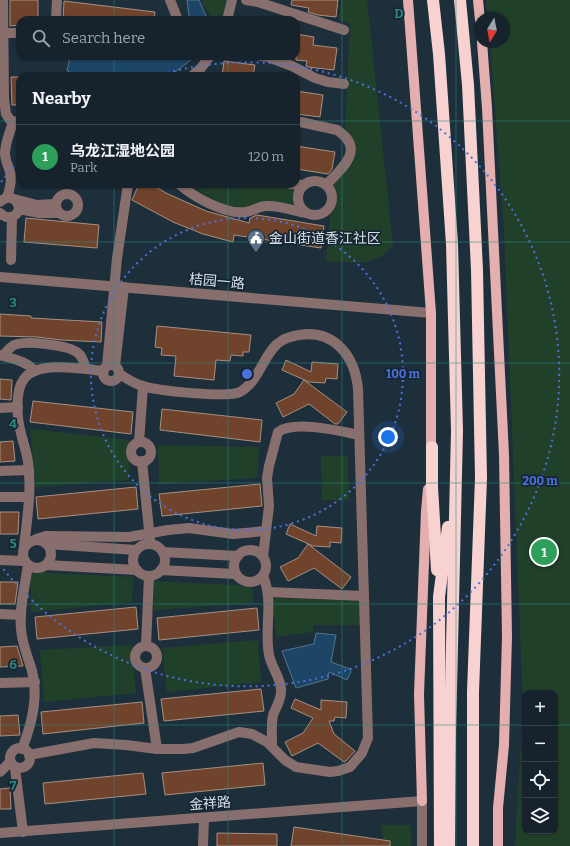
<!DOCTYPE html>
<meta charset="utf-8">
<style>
body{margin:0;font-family:Bitter,"Noto Sans SC",serif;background:#232f39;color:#f1f3f6}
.controls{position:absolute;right:12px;bottom:12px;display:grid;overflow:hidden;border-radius:8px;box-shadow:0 1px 3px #0004}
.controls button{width:36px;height:36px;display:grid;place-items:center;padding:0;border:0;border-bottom:1px solid #354049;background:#16232d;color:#f1f3f6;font:20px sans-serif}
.compass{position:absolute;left:474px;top:12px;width:36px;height:36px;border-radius:50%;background:#16232d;box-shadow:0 1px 3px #0004;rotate:190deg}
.you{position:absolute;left:388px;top:437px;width:14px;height:14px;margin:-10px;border:3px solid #fff;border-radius:50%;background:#1a73e8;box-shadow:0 0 0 6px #1a73e833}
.badge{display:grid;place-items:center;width:26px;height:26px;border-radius:50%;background:#1a73e8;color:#fff;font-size:13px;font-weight:700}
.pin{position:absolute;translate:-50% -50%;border:2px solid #fff;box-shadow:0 1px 4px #0006}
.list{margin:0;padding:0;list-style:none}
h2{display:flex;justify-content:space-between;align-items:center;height:52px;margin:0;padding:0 16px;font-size:17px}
h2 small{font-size:13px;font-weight:400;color:#9ea4aa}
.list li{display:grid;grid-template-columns:26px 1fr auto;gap:12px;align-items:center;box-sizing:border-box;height:64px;padding:0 16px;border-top:1px solid #354049}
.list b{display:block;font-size:15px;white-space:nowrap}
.list p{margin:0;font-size:13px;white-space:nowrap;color:#9ea4aa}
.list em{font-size:13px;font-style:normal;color:#9ea4aa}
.icon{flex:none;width:22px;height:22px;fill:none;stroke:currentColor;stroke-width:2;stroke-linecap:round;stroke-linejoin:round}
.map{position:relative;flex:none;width:570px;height:846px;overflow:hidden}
.search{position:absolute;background:#16232d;box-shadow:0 1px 3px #0004;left:16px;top:16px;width:284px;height:44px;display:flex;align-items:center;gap:10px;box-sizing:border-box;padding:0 14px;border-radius:12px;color:#9ea4aa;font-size:15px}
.panel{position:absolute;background:#16232d;box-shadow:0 1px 3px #0004;left:16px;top:72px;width:284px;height:116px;border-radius:12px}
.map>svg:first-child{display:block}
.green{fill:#21402a;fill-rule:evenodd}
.water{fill:#1d4565;stroke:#54748d}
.building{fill:#70442c;stroke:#a68f83}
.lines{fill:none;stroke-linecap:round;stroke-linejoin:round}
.minor{stroke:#886f6e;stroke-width:10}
.major{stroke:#e3b0af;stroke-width:10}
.highway{stroke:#f7d2d0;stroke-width:12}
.grid{fill:none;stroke:#2d8680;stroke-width:1;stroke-opacity:0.55}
.ring{fill:none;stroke:#4b72dc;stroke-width:2;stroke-dasharray:2 4}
.labels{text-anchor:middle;stroke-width:3.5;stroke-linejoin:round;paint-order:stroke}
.poi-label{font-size:14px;fill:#d6e0e9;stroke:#152532;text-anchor:start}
.street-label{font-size:14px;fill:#d6e0e9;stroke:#152532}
.grid-label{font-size:13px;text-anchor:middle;font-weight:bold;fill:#2d8680;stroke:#152532;stroke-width:3.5;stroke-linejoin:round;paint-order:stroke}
.centre{fill:#4b72dc;stroke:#152532;stroke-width:2}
.ring-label{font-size:12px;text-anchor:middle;font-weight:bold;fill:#4b72dc;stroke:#152532;stroke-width:3.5;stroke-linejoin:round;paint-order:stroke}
</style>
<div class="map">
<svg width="570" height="846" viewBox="0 0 570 846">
<rect width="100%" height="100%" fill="#1e2f3c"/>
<g class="green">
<polygon points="203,0 226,0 224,11 221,20 214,20 203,5"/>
<path d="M 341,0 L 367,0 L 393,246 L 382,256 L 363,263 L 326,261 L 330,216 C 337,208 338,197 333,188 L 334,183 L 354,161 L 356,144 L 345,129 L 350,23 L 339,21 Z"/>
<path d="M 486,0 L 570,0 L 570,846 L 515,846 L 523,705 L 504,231 L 490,42 L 504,42 L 504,18 L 488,18 ZM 525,693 L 555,693 L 555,831 L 525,831 Z"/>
<path d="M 200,184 L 267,184 L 298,188 C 295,195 293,202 296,209 C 281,205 261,198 248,208 L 223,205 L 198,190 Z"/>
<polygon points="30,429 129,440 129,480 36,487"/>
<polygon points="158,445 259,447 257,478 159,484"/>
<polygon points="321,456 348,456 349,500 322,500"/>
<polygon points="30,572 133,577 132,602 31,612"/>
<polygon points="154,581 252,586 253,603 154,610"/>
<polygon points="273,598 361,601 362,625 313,625 313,632 276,637"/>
<polygon points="258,640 261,682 167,692 162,648"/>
<polygon points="131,645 136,693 44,702 40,650"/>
<polygon points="382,825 411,825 411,846 383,846"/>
</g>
<g class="water">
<polygon points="187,0 199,0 208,20 188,20 189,16"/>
<polygon points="70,56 196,56 170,76 82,76 67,71"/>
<polygon points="316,633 336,635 331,662 350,669 351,672 347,680 329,672 328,679 296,688 282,651 314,644"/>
</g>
<g class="building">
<polygon points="10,0 38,0 38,20 20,20 20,25 10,26"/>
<polygon points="292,0 338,0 336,17 318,15 308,12 309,8 291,5"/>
<polygon points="64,1 155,12 154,20 63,20"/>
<polygon points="296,34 314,37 313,45 337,48 334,70 308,67 306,66 307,61 296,60"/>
<polygon points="224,61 255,65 253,76 222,76"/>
<polygon points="11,77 20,77 20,105 12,105"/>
<polygon points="296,91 323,95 320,117 296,114"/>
<polygon points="296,146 335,152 332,169 328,174 296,169"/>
<polygon points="139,184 151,184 166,193 206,211 249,223 250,218 257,215 324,226 321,248 234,235 233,242 203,234 173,222 132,200"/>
<polygon points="26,218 99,225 97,248 24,242"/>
<polygon points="0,314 31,316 31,318 102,322 101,342 61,340 37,337 0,336"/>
<polygon points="157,326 251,335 249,352 243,352 243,356 231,355 230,361 216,360 214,380 174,376 176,356 161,355 162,348 155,347"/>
<polygon points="286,360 311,372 312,362 338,364 337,379 326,378 325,383 309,382 282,370"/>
<polygon points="0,379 12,380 11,400 0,399"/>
<polygon points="304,380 347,412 338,424 335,424 309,404 283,417 276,403 294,394"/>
<polygon points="33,401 133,412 131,434 30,422"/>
<polygon points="162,409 262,420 260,442 160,430"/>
<polygon points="13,441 15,461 0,462 0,442"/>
<polygon points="260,484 262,506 162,516 159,494"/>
<polygon points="136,487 138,509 38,519 36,497"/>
<polygon points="0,512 19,512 18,534 0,534"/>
<polygon points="290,524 316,536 317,526 342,528 341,543 330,542 330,547 313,546 286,534"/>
<polygon points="308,544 351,577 342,589 314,568 288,581 280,567 298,558"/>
<polygon points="0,582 18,582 15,604 0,604"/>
<polygon points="136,607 138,629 37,639 35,617"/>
<polygon points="257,608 259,630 159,640 157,618"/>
<polygon points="17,646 23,666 0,667 0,647"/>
<polygon points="261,689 264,711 164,721 161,699"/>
<polygon points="295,699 321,710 321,700 347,702 346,718 335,717 334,721 329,721 334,734 355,751 346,761 344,762 318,743 292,756 285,742 303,733 313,718 291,708"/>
<polygon points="142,702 144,723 43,734 41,712"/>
<polygon points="18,715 20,735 0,736 0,716"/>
<polygon points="263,763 265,785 165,795 162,773"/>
<polygon points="143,773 146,794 45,804 43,783"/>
<polygon points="10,788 11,809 0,809 0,789"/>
<polygon points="294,827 390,841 390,846 291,846"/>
<polygon points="217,833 277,834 277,846 217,846"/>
</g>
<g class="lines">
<g class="minor">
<polyline points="3,0 4,99 6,114 10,120 20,123"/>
<polyline points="170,0 178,20"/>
<polyline points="246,0 258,2 344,30"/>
<polyline points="56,20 57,0"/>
<polyline points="227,20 232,0"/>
<polyline points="4,33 20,33"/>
<polyline points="261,56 268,57 292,66 315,78 328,82 344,84"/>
<polyline points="192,76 201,68 210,56"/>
<path d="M 296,121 L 337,130 C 366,149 343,167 326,185"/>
<circle cx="315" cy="198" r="17"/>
<path d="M 179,184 C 194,197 225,215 246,212 C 253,211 259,206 266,206 C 279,205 294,211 306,213"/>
<polyline points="290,184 304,185"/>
<circle cx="67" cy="205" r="11"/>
<path d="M 7,197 C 10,189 12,180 10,172 C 8,165 5,160 5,153 C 5,143 10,132 13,122"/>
<polyline points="14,199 37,205 55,204"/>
<path d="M 0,202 C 8,194 18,198 19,209 C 16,218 7,220 0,213"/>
<polyline points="19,209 39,213 59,213"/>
<polyline points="11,260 12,217"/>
<polyline points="0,277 431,313"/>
<path d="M 0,355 C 13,359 26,361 35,371"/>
<path d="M 3,356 C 6,352 9,348 14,345 C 25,340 68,345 78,353 C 83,357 84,363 86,369"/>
<circle cx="111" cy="373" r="8"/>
<polyline points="107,366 117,258 128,184"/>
<polyline points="115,366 124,287"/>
<polyline points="0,408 18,407"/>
<polyline points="139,442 143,387"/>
<circle cx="141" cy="452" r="10"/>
<polyline points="142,461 150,540"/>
<polyline points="0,471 29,470"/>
<polyline points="0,497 29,497"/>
<polyline points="36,539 46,536 129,537 168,530 189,528 233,534 266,531"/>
<circle cx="37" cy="554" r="14"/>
<polyline points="47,544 136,550"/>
<circle cx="149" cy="560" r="16"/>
<path d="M 24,547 C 27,519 32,490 28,462 C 26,447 19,432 18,417 C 17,406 17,388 24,379 C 37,360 84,369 104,371"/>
<circle cx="250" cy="566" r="16"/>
<polyline points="163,552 238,556"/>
<path d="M 263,557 L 269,506 L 267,478 L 269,466 L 278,432 C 295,420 340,431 359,435"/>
<polyline points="0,560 24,561"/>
<polyline points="46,565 137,570"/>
<polyline points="161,570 235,574"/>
<path d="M 263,576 C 274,601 264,629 269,655 C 271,666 281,679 281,689 C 282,699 276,707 273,715 C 271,725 272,736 272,746"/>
<polyline points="268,592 364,596"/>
<polyline points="0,614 21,615"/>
<polyline points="146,646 149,576"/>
<circle cx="146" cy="657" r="11"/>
<polyline points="145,668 157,749"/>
<polyline points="0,683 35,682"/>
<circle cx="20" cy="758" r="10"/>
<path d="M 22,749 C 32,724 39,697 32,671 C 28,657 22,644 21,629 C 19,608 25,586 28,565"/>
<path d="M 29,755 L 94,743 L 126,745 L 157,749 L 183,749 L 193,748 L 239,732 L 252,734 L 267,742 L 285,760 L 296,767 L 330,772 L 338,771 L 350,767 L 362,753 L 368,738 L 358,389 C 355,356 334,329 299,335 C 292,336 283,339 277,344 C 262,358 259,381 240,392 C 228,398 158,391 143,386 C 134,384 127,378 119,374"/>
<polyline points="15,768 23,832"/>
<polyline points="0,772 10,762"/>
<polyline points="0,833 422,801 422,846"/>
<polyline points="203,846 204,818"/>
</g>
<g class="major">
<polyline points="408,0 431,313 431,453"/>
<polyline points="478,0 480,20"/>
<polyline points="482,42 487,108 504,455 507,636 504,745 498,808 498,846"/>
<polyline points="422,801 419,694 426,511 428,489"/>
</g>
<g class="highway">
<polyline points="433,0 439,54 452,244 457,431 450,732 449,846"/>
<polyline points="460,0 468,85 477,270 481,478 473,692 473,846"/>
<polyline points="432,447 432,487 437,570"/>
<polyline points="440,846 439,597 448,527"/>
</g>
</g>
<path class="grid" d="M 114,0 L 114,20M 228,0 L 228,20M 342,0 L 342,846M 456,0 L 456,846M 114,56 L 114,76M 228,56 L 228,76M 0,121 L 20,121M 296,121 L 570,121M 114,184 L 114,846M 228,184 L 228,846M 0,242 L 570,242M 0,363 L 570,363M 0,483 L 570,483M 0,604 L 570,604M 0,725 L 525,725M 555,725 L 570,725"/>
<g class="ring">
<circle cx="247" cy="374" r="156"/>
<path d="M1 182A312 312 0 0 1 19 161M156 76A312 312 0 1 1 1 566"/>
</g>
<defs>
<g id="civic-pin" transform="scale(0.9)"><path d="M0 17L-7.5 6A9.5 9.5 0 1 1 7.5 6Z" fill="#5c6f8a" stroke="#152532"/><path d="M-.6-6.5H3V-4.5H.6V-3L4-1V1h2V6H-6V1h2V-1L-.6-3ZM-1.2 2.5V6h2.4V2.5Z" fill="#fff"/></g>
</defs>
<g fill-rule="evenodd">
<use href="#civic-pin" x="256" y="238"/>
</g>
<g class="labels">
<g class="poi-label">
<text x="269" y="243">金山街道香江社区</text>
</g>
<g class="street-label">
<text transform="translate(217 281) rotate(5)" y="5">桔园一路</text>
<text transform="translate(210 803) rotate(-4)" y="5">金祥路</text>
</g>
</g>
<g class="grid-label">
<text x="399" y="18">D</text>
<text x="13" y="307">3</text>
<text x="13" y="428">4</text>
<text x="13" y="548">5</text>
<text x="13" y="669">6</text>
<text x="13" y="790">7</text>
</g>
<circle cx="247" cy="374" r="6" class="centre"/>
<g class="ring-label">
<text x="403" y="378">100 m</text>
<text x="540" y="485">200 m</text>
</g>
</svg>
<div class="controls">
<button>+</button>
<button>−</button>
<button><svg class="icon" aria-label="locate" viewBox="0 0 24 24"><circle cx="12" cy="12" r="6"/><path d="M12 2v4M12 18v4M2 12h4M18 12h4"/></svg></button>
<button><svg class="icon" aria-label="layers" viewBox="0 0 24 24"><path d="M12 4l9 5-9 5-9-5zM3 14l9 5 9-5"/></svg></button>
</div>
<svg class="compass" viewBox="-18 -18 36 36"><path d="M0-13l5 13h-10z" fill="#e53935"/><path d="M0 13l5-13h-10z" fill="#9ea4aa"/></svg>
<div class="you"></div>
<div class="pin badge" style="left:544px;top:552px;background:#2e9e5b">1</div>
<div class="search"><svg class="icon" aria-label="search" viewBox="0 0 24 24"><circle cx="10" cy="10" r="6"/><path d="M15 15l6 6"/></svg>Search here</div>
<section class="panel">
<h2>Nearby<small></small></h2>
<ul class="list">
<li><span class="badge" style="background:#2e9e5b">1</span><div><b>乌龙江湿地公园</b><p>Park</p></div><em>120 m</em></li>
</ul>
</section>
</div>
